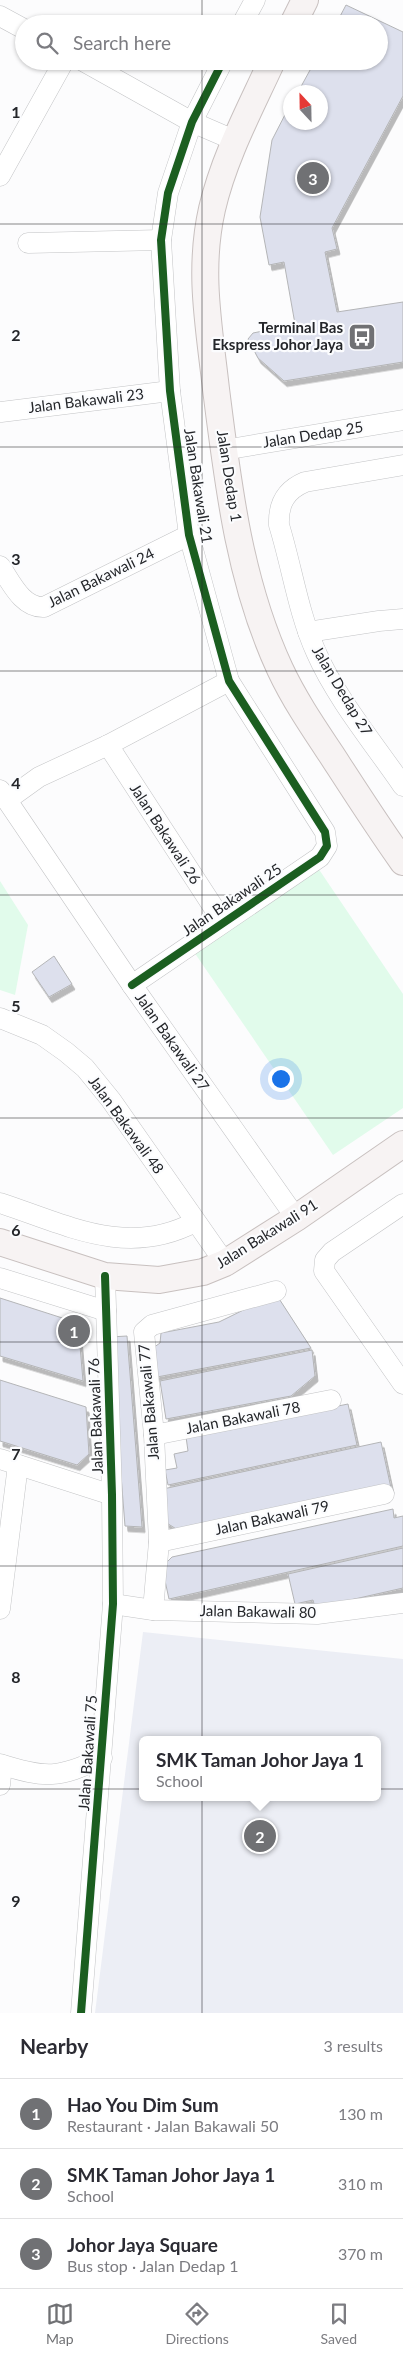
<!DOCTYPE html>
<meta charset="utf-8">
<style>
body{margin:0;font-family:Lato,sans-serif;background:#f7f7f7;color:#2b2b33}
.compass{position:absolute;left:283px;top:85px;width:45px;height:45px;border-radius:50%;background:#fff;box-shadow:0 1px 4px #0004;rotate:338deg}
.you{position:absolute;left:280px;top:1078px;width:18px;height:18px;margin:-12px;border:4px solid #fff;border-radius:50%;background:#1a73e8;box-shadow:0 0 0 8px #1a73e833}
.badge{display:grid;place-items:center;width:32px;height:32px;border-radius:50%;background:#707174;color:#fff;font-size:16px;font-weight:700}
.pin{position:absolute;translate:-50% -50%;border:2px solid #fff;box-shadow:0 1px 5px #0006}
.popup{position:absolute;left:139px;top:1736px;width:242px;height:65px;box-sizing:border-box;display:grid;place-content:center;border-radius:8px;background:#fff;filter:drop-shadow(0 1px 4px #0005);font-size:16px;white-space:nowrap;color:#7c7c81}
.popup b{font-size:19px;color:#2b2b33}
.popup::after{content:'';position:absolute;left:50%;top:100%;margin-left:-10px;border:10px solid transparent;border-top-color:#fff}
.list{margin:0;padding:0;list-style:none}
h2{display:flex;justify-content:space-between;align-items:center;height:65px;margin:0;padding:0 20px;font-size:21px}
h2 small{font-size:16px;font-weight:400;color:#7c7c81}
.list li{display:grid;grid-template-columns:32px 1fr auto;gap:15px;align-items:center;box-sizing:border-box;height:70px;padding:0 20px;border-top:1px solid #e1e1e2}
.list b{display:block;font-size:19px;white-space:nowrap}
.list p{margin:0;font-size:16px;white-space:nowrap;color:#7c7c81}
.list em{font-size:16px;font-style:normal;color:#7c7c81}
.icon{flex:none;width:28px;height:28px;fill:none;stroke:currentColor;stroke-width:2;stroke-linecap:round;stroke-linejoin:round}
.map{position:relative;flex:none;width:403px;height:2013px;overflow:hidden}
.search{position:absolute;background:#fff;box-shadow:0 1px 4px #0004;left:15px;right:15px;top:15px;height:55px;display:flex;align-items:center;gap:12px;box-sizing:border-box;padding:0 18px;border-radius:28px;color:#7c7c81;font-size:19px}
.sheet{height:275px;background:#fff}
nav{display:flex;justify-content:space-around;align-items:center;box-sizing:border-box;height:70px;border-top:1px solid #e1e1e2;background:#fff;font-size:14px;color:#7c7c81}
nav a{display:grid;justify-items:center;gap:2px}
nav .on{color:#707174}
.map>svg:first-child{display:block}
.built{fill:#eceef5;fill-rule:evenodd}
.green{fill:#e1fbeb}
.building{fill:#dde0ed;stroke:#b4b5b7;filter:url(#shadow)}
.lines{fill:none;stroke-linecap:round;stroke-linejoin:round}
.minor-casing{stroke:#c3c4c6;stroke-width:21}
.major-casing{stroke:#c8c0bf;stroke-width:28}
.minor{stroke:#fff;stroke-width:20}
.major{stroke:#f7f3f3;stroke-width:26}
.cycleway-casing{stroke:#fbfcfe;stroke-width:11}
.cycleway{stroke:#1b5e20;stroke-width:8}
.grid{fill:none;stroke:#24262a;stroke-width:1;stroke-opacity:0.55}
.labels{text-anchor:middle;stroke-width:4.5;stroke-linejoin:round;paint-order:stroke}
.poi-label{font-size:15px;font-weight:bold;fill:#24262a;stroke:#fbfcfe;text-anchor:end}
.street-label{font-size:15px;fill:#24262a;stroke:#fbfcfe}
.grid-label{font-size:16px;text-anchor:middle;font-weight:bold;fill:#24262a;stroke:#fbfcfe;stroke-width:4.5;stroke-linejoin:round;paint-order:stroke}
</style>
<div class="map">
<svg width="403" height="2013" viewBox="0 0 403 2013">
<defs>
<filter id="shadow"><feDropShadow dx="3" dy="5.5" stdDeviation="0" flood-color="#0004"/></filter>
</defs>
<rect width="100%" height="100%" fill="#fcfcfd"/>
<path class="built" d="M 143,1632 L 403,1659 L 403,2013 L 95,2013 ZM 142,1740 L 378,1740 L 378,1797 L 142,1797 Z"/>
<g class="green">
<polygon points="318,868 403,994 403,1108 333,1155 194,952"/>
<polygon points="0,881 28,925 15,995 0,990"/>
</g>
<g class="building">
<polygon points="346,5 403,32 403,96 332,228 337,249 325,252 337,312 403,302 403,362 284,381 258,358 248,339 253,333 258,332 295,324 284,262 269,265 260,217 272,140 290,105 290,122 320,122 320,92 298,92 315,61 379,61 379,24 336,24"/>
<polygon points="54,956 72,984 49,997 32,972"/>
<polygon points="276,1294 311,1348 157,1377 153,1348 160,1343 161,1333 219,1322"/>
<polygon points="0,1298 78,1323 83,1381 0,1356"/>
<polygon points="127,1336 142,1527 125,1526 110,1337"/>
<polygon points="312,1350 315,1376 291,1396 166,1419 160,1381"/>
<polygon points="0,1380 86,1407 89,1454 77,1465 0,1441"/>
<polygon points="348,1404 357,1445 168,1485 165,1470 177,1468 174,1454 188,1451 186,1437"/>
<polygon points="381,1442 391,1488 178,1530 165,1522 163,1489"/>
<polygon points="393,1509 394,1518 403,1516 403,1546 169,1599 162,1567 172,1557"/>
<polygon points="403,1548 403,1588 315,1608 313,1600 295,1604 288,1574"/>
</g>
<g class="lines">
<g class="minor-casing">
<g id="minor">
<polyline points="0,16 24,29"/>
<polyline points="242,24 255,0"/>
<polyline points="83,61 192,122 236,141"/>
<polyline points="0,176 64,61"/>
<polyline points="28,243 161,240"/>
<polyline points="1,412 170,391"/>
<polyline points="224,450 403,420"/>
<path d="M 403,465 L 305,482 C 286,490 278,503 279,525 C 292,567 298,612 316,652 C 336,698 375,745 403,786"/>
<path d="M 0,566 C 11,582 22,608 44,607 L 189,535"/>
<polyline points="308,632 379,621 403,619"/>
<polyline points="108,745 223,922"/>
<polyline points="0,790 132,985 296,1218"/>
<polyline points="7,800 39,777 108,745 229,681"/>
<polyline points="132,985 320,857 327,846 325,832 229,681 189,535 170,391 161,240 168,193 192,122 223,61"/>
<polyline points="0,1018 42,1035 66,1052 85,1068 111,1100 225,1263"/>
<path d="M 0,1203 C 67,1225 127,1258 195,1222"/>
<polyline points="403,1204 332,1252 325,1260 324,1271 403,1384"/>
<polyline points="0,1278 106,1311"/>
<polyline points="154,1435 331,1400"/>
<polyline points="0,1459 112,1495"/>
<polyline points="159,1542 384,1494"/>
<polyline points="113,1604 153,1610 317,1614 403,1603"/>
<polyline points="0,1609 18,1465"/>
<polyline points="153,1610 159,1542 154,1435 144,1332 152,1325 276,1291"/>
<path d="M 0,1764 C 47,1779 58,1778 102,1758"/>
<polyline points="0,1785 2,1765"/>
<polyline points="81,2013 113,1604 112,1495 105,1276"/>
</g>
</g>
<g class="major-casing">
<g id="major">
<polyline points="293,24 305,0"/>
<path d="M 272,61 C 250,109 224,157 212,209 C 198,271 209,326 216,389 C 228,484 239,581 280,669 C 294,699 313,727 331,754 C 355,791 378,827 403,862"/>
<polyline points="0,1242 105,1276 159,1280 203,1272 225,1263 296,1218 403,1144"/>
</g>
</g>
<use href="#minor" class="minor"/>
<use href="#major" class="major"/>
<g class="cycleway-casing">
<g id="cycleway">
<polyline points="132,985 320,857 327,846 325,832 229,681 189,535 170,391 161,240 168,193 192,122 223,61"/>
<polyline points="81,2013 113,1604 112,1495 105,1276"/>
</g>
</g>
<use href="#cycleway" class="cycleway"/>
</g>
<path class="grid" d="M 202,0 L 202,24M 202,61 L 202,2013M 0,224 L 403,224M 0,447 L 403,447M 0,671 L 403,671M 0,895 L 403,895M 0,1118 L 403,1118M 0,1342 L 403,1342M 0,1566 L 403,1566M 0,1789 L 403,1789"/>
<defs>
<g id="bus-square" transform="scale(1.4375)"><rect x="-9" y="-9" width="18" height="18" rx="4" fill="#707174" stroke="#fbfcfe"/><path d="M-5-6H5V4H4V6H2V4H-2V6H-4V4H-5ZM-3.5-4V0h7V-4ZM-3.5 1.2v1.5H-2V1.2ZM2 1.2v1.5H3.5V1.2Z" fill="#fff"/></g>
</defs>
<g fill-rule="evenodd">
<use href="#bus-square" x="362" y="337"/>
</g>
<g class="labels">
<g class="poi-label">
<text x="343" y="333">Terminal Bas<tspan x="343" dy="17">Ekspress Johor Jaya</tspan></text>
</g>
<g class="street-label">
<text transform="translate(86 401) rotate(-7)" y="5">Jalan Bakawali 23</text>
<text transform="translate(313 435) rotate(-9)" y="5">Jalan Dedap 25</text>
<text transform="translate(229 476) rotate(81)" y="5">Jalan Dedap 1</text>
<text transform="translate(198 486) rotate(81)" y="5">Jalan Bakawali 21</text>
<text transform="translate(101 578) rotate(-26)" y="5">Jalan Bakawali 24</text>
<text transform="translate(342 691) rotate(59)" y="5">Jalan Dedap 27</text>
<text transform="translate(165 834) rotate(57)" y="5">Jalan Bakawali 26</text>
<text transform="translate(232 900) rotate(-34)" y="5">Jalan Bakawali 25</text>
<text transform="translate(172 1042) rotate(55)" y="5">Jalan Bakawali 27</text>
<text transform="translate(126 1125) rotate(54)" y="5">Jalan Bakawali 48</text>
<text transform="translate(267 1234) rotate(-32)" y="5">Jalan Bakawali 91</text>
<text transform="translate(149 1402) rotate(-95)" y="5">Jalan Bakawali 77</text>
<text transform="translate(96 1416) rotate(-92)" y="5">Jalan Bakawali 76</text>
<text transform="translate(243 1418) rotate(-11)" y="5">Jalan Bakawali 78</text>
<text transform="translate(272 1518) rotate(-12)" y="5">Jalan Bakawali 79</text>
<text transform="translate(258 1612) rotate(1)" y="5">Jalan Bakawali 80</text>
<text transform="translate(88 1753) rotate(-86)" y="5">Jalan Bakawali 75</text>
</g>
</g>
<g class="grid-label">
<text x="16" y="118">1</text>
<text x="16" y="341">2</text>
<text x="16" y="565">3</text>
<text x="16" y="789">4</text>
<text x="16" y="1012">5</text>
<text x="16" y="1236">6</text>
<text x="16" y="1460">7</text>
<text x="16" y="1683">8</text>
<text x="16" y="1907">9</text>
</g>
</svg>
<svg class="compass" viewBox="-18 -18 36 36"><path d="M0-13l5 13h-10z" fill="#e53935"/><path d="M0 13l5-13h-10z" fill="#7c7c81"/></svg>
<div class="you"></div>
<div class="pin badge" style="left:74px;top:1331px">1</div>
<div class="pin badge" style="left:260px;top:1836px">2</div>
<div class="popup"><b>SMK Taman Johor Jaya 1</b>School</div>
<div class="pin badge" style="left:313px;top:178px">3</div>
<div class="search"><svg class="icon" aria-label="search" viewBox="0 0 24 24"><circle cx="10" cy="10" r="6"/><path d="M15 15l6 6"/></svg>Search here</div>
</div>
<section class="sheet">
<h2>Nearby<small>3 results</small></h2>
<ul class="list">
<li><span class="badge">1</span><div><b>Hao You Dim Sum</b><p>Restaurant · Jalan Bakawali 50</p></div><em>130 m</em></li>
<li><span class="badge">2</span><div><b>SMK Taman Johor Jaya 1</b><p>School</p></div><em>310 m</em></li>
<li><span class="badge">3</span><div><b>Johor Jaya Square</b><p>Bus stop · Jalan Dedap 1</p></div><em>370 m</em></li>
</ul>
</section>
<nav>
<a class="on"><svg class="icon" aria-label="map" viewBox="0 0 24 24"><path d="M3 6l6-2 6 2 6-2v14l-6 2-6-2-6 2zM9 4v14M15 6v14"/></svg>Map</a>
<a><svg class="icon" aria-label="directions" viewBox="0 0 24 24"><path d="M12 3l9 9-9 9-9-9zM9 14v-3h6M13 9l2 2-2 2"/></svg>Directions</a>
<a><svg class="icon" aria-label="saved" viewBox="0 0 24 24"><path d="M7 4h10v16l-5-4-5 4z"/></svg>Saved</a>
</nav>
